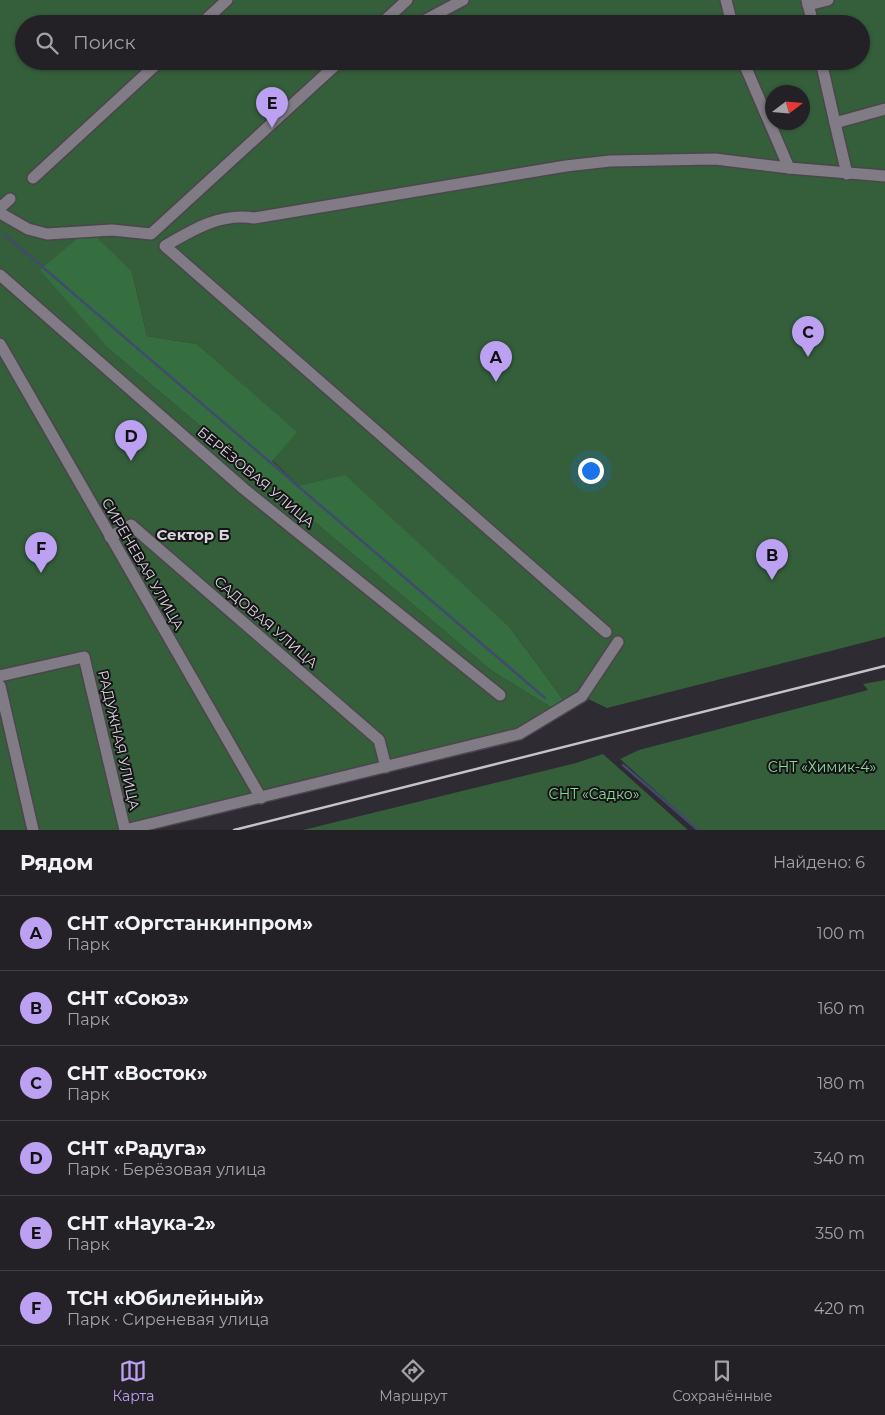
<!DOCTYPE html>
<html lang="ru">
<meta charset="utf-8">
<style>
body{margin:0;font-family:Montserrat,sans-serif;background:#2b282e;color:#f1f3f6}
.compass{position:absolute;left:765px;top:85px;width:45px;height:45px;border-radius:50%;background:#232026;box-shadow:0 1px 4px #0004;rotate:74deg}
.you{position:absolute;left:590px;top:470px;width:18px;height:18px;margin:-12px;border:4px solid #fff;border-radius:50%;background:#1a73e8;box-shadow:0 0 0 8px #1a73e833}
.badge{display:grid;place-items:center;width:32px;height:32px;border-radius:50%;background:#bca0f2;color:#111;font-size:16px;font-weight:700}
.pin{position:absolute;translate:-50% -41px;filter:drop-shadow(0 1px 2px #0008)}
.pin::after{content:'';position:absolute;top:26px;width:18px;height:15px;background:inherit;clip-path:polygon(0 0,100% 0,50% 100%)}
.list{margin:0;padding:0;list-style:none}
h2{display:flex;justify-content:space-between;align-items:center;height:65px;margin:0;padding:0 20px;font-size:21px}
h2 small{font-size:16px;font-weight:400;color:#a3a3a7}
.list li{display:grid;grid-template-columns:32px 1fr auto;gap:15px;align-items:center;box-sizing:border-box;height:75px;padding:0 20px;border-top:1px solid #403e43}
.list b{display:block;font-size:19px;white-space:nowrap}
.list p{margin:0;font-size:16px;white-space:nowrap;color:#a3a3a7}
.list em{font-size:16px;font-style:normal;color:#a3a3a7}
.icon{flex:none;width:28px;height:28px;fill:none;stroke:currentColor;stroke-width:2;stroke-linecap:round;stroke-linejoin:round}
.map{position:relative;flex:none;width:885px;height:830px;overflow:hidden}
.search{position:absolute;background:#232026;box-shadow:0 1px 4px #0004;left:15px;right:15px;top:15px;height:55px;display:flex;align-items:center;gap:12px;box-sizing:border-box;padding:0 18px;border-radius:28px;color:#a3a3a7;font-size:19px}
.sheet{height:515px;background:#232026}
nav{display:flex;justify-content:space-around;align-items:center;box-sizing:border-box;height:70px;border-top:1px solid #403e43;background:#232026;font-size:14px;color:#a3a3a7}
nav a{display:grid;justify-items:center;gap:2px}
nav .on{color:#bca0f2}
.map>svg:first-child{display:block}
.green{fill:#355e3b;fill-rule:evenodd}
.forest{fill:#356f3f}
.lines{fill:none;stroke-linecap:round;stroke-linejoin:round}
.stream{stroke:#414b6f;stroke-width:2.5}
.minor-casing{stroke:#4a464c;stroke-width:14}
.minor{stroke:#807b84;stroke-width:11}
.rail{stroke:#c7c4c9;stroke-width:2.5}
.labels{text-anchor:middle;stroke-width:4;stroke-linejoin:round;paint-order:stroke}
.street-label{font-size:14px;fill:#dad7dc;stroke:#161418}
.park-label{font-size:14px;fill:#88da94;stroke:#161418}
.neighbourhood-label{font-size:15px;font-weight:bold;fill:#dad7dc;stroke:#161418}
</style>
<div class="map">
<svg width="885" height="830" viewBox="0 0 885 830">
<rect width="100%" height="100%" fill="#2f2b33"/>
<g class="green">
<path d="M 0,0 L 885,0 L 885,637 L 607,708 L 582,696 L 567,705 L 511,629 L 299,486 L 272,460 L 296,432 L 197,344 L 147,336 L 132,272 L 109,349 L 492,671 L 557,711 L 519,734 L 125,830 L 0,830 ZM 24,24 L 861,24 L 861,61 L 24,61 ZM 772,92 L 802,92 L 802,122 L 772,122 Z"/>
<polygon points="885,680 885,830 699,830 620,759 639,750 868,690 863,684"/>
<polygon points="603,754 688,830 303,830 576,763"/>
</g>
<polygon class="forest" points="94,235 132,272 147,336 197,344 297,432 272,461 299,486 345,475 511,629 567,705 557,711 492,671 109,349 40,270 80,236"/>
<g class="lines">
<g class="stream">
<polyline points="4,234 545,698"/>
<polyline points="623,765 698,830"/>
</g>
<g class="minor-casing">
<g id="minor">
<polyline points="726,0 732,24"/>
<polyline points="807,0 813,24"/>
<polyline points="808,5 828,0"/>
<polyline points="201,24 227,0"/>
<polyline points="381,24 407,0"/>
<polyline points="418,24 463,0"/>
<polyline points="743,61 789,168 885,176"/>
<polyline points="821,61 835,123 885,109"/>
<polyline points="835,123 847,174"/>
<polyline points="33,178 160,61"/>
<polyline points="0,208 10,199"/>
<polyline points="0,213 28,229 47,234 112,230 151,234 340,61"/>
<polyline points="0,275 244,489 500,695"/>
<polyline points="0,344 261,798"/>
<polyline points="110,537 131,525 379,740 386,767"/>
<path d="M 606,632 L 165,246 C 194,229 220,213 254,218 L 566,166 L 610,161 L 715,159 L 789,168"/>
<polyline points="0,676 84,657 125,830"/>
<polyline points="0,686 33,830"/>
<polyline points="125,830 519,734 582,696 618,642"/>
</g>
</g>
<use href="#minor" class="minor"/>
<polyline class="rail" points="234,830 885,666"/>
</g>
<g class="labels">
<g class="street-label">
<text transform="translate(256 477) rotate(40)" y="5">БЕРЁЗОВАЯ УЛИЦА</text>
<text transform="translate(143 564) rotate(60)" y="5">СИРЕНЕВАЯ УЛИЦА</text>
<text transform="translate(266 622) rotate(41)" y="5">САДОВАЯ УЛИЦА</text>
<text transform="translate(119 740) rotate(77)" y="5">РАДУЖНАЯ УЛИЦА</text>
</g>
<g class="park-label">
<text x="822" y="772">СНТ «Химик-4»</text>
<text x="594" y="799">СНТ «Садко»</text>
</g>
<g class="neighbourhood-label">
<text x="193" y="540">Сектор Б</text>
</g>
</g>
</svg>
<svg class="compass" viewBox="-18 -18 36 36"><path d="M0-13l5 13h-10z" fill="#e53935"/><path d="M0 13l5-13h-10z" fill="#a3a3a7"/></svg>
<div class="you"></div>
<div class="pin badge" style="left:496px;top:382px">A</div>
<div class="pin badge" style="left:772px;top:580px">B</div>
<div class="pin badge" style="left:808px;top:357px">C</div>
<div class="pin badge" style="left:131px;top:461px">D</div>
<div class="pin badge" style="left:272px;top:128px">E</div>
<div class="pin badge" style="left:41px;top:573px">F</div>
<div class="search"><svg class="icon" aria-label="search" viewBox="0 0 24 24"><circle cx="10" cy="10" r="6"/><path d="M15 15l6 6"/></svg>Поиск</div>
</div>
<section class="sheet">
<h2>Рядом<small>Найдено: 6</small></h2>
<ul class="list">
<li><span class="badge">A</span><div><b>СНТ «Оргстанкинпром»</b><p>Парк</p></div><em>100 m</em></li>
<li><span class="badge">B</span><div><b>СНТ «Союз»</b><p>Парк</p></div><em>160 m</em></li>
<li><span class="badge">C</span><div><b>СНТ «Восток»</b><p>Парк</p></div><em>180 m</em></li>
<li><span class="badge">D</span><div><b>СНТ «Радуга»</b><p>Парк · Берёзовая улица</p></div><em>340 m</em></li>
<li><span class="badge">E</span><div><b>СНТ «Наука-2»</b><p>Парк</p></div><em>350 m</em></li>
<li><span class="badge">F</span><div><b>ТСН «Юбилейный»</b><p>Парк · Сиреневая улица</p></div><em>420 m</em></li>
</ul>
</section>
<nav>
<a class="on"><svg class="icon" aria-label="map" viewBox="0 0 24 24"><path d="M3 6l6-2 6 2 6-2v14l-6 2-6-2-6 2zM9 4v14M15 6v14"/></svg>Карта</a>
<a><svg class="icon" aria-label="directions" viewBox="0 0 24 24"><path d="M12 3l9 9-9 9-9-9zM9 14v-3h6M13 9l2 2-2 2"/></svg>Маршрут</a>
<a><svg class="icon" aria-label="saved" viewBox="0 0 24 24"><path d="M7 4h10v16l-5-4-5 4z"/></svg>Сохранённые</a>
</nav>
